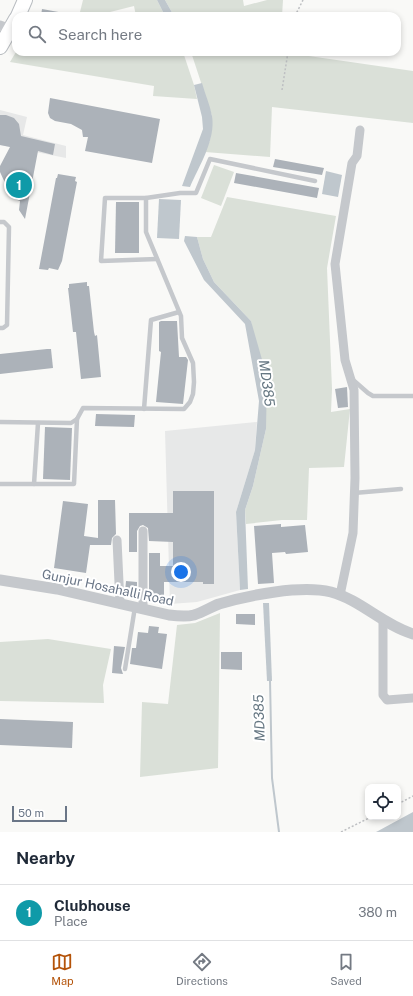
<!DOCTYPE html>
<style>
body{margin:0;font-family:"Public Sans",sans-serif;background:#f2f2f3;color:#1f2937}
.controls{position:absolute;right:12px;bottom:12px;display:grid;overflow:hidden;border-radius:8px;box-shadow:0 2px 6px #0003}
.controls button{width:36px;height:36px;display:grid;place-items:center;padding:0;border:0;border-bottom:1px solid #e0e1e3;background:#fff;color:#1f2937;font:20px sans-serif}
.scale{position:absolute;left:12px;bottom:10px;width:55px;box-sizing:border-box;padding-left:4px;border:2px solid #6a7687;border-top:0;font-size:11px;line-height:14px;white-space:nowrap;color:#6a7687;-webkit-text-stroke:3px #fff;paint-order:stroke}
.you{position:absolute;left:181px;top:572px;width:14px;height:14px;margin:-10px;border:3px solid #fff;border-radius:50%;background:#1a73e8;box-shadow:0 0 0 6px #1a73e833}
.badge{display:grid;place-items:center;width:26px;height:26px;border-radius:50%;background:#b45309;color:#fff;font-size:13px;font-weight:700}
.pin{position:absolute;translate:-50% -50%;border:2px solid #fff;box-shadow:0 1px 4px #0006}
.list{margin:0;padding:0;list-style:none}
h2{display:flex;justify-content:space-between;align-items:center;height:52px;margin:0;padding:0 16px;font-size:17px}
h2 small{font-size:13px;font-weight:400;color:#747a83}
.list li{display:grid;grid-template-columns:26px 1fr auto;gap:12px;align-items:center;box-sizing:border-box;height:56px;padding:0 16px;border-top:1px solid #e0e1e3}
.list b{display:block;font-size:15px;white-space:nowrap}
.list p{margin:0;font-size:13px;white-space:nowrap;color:#747a83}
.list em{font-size:13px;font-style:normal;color:#747a83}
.icon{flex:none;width:22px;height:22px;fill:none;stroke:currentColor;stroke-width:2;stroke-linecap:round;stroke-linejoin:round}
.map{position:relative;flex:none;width:413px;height:832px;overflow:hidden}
.search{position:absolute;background:#fff;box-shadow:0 2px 6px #0003;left:12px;right:12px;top:12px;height:44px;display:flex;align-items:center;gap:10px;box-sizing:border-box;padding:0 14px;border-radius:12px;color:#747a83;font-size:15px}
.sheet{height:108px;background:#fff}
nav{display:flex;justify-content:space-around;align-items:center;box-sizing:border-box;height:56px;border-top:1px solid #e0e1e3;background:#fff;font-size:11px;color:#747a83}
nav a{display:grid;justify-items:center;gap:2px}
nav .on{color:#b45309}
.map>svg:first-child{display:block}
.built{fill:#e7e8e8}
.green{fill:#dae0d8}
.water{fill:#bfc7cd}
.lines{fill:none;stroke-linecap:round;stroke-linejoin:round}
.stream{stroke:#bfc7cd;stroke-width:2}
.building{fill:#acb2b9}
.primary-casing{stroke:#b8bcc0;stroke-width:16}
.path{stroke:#bdbfc2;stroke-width:1.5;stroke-dasharray:2 2;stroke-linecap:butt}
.service{stroke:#c5c8cc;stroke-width:4.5}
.minor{stroke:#c5c8cc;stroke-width:9}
.tertiary{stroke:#c5c8cc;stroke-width:11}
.primary{stroke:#fff;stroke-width:14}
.labels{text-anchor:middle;stroke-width:4;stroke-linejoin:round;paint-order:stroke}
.street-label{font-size:13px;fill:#6a7687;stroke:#fff}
.water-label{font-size:14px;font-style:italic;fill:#667782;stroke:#fff}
</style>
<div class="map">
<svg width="413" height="832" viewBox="0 0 413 832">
<rect width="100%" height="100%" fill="#f9f9f7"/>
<g class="built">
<polygon points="0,110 27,117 23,135 66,146 66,158 0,145"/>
<polygon points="257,422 255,450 236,512 240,590 197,602 170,604 165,431"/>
</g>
<g class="green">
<polygon points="83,0 157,0 165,16 136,16 134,6 94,16 79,16"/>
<polygon points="165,0 243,0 244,6 267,0 283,0 282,16 174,16"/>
<polygon points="16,52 183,52 194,85 197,99 153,96 154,86 10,62"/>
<polygon points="191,52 281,52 413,71 413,123 272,107 270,157 205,152 210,140 212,116"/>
<polygon points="214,165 234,172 221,206 201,198"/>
<polygon points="227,197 336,216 327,268 332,389 331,412 350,409 344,467 309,468 307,520 282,520 246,524 245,510 253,486 266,429 251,321 214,282 203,259 197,237 211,237"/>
<polygon points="220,613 218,768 140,777 142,702 168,704 177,625 195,623"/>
<polygon points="48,639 111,649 103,685 104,703 0,701 0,642"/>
</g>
<g class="water">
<polygon points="157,0 165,0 174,16 165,16"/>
<path d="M 202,83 C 205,94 210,105 212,116 C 216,140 199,166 190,187 L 182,186 L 203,129 L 202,117 L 194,85 Z"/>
<polygon points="326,171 342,175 338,197 322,194"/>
<polygon points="159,199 181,200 179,239 157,238"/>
<polygon points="185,236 197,237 203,259 214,282 251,321 267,377 266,429 253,486 245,510 248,589 240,590 236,512 255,450 259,401 245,324 204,280 184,241"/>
<polygon points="263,603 269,603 272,681 267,681"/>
<polygon points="413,812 413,832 376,832 378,831"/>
</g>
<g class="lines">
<polyline class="stream" points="270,680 272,778 279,832"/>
</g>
<g class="building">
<polygon points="42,9 64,13 63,16 41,16"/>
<polygon points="50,98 160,119 152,163 85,151 88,137 83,137 82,130 71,124 55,121 50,118 48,113"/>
<polygon points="0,115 6,115 14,118 19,124 21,136 55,144 53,155 38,151 25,219 19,210 20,201 12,198 0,172 0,166 10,147 0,145"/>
<polygon points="275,159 324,168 322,175 273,167"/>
<polygon points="236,173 319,188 317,198 234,183"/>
<polygon points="58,174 76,177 75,181 77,182 62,261 58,270 49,268 48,270 39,269 56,178 57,178"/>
<polygon points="116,202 139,202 139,253 115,253"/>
<polygon points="87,282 87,286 89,286 94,332 95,336 97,335 101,377 81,379 77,342 76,332 73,332 68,288 69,288 69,284"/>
<polygon points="161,321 177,321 179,357 186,357 188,360 183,404 156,402 161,352 159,351 159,322"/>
<polygon points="47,349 51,349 53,368 0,374 0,354"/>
<polygon points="347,387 348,407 338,408 335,389"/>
<polygon points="96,414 135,415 134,427 95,426"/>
<polygon points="45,427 72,428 70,480 43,479"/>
<polygon points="173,491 214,491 214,584 203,584 203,582 164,582 164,596 149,596 149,553 160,553 160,566 173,566 173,542 149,541 148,528 143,525 140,526 137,531 137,552 129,552 129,513 173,513"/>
<polygon points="98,500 115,500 116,534 112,538 111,545 90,545 86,573 54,568 63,501 88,504 84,536 98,538"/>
<polygon points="281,524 281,527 305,525 308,552 286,554 285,552 272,553 274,583 258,584 254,526"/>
<polygon points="126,581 137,582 137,592 125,592"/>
<polygon points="236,614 255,614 255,625 236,624"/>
<polygon points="149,626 159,627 158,633 167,634 162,669 130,664 132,648 136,648 138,632 148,633"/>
<polygon points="114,646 125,647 121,668 123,674 112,673"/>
<polygon points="221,652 242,652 242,670 221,669"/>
<polygon points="0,719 73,722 72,748 0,745"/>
</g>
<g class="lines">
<g class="primary-casing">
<g id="primary">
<polyline points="18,16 25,0"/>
<polyline points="0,47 16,19"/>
</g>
</g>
<g class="path">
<polyline points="295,16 303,0"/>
<polyline points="282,90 288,52"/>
<polyline points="398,804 413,796"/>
<polyline points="341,832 371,817"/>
</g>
<g class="service">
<polyline points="146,198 105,198 101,261 157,259"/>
<polyline points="0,222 4,222 9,227 7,325 3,328 0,328"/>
<polyline points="352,379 368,393 373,396 413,396"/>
<polyline points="144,409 151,320 179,312"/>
<polyline points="0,422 71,423 77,419 83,408 184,409 190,402 193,394 194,382 193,363 182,338 181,316 146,232 146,198 180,193 196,193 210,159 315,181"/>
<polyline points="0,484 74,484 77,419"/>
<polyline points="34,484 38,423"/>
<polyline points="354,493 401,489"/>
<polyline points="125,669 135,607"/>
</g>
<g class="minor">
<polyline points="0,25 11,29"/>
<polyline points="117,540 120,604"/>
<polyline points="340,595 353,533 355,478 354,390 345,360 335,264 352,163 357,156 360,130"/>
<polyline points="143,609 143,531"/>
<polyline points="383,620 383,695 387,700 413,698"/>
</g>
<path class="tertiary" d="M 0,580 L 57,589 L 169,615 C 177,616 186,617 194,615 C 203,612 211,607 219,604 C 249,595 301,585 331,592 C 361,600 383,625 413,634"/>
<use href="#primary" class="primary"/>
</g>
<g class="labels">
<g class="street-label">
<text transform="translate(108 587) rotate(12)" y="5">Gunjur Hosahalli Road</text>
</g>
<g class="water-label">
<text transform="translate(267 383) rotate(82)" y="5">MD385</text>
<text transform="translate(259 718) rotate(-92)" y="5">MD385</text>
</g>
</g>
</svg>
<div class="controls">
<button><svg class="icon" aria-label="locate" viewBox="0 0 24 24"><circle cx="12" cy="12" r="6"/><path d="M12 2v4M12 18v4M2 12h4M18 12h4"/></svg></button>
</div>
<div class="scale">50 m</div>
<div class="you"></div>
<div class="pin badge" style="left:19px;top:185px;background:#0f9aa8">1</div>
<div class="search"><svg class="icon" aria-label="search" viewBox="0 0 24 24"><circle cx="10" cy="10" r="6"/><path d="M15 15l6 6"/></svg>Search here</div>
</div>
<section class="sheet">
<h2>Nearby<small></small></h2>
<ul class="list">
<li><span class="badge" style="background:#0f9aa8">1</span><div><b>Clubhouse</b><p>Place</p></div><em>380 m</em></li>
</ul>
</section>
<nav>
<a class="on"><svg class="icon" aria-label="map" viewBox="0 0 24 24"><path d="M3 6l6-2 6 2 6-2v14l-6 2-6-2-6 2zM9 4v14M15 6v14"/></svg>Map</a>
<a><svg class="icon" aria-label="directions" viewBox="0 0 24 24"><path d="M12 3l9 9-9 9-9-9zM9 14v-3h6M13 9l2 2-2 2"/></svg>Directions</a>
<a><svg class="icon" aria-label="saved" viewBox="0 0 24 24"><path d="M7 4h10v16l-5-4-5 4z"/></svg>Saved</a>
</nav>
